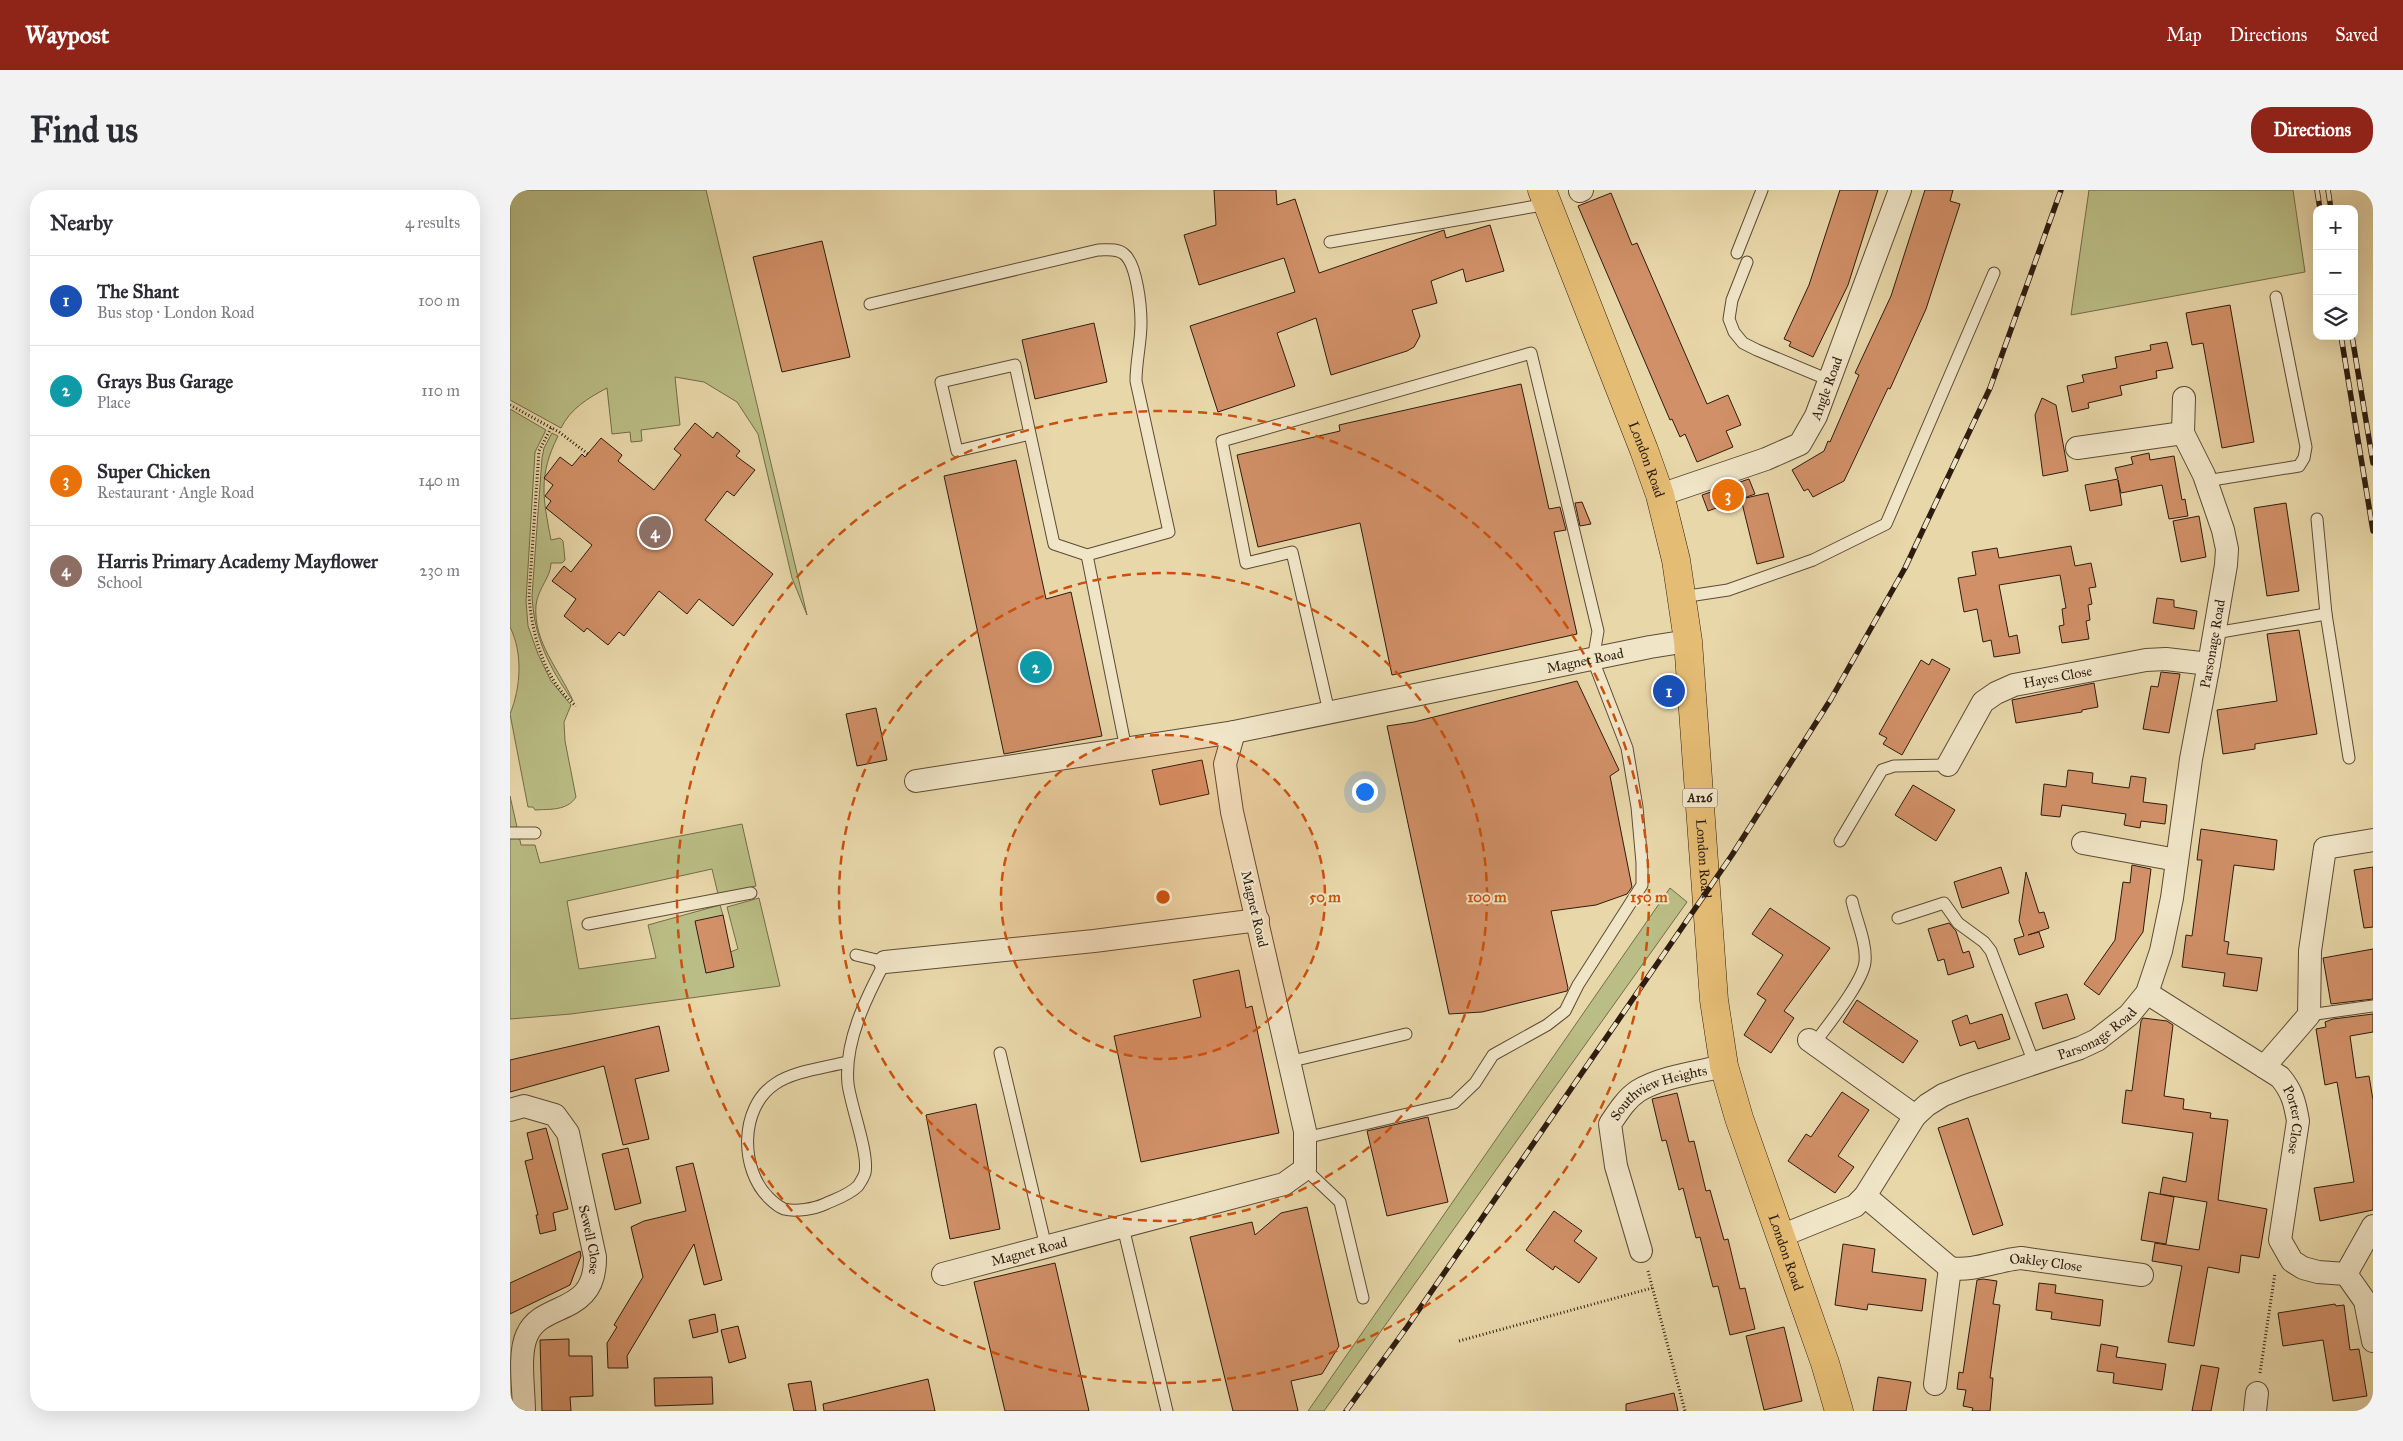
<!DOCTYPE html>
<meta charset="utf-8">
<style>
body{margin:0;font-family:"IM FELL Great Primer",serif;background:#f2f2f3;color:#2b2b33}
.controls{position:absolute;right:15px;top:15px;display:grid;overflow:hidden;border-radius:10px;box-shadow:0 5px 20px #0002}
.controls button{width:45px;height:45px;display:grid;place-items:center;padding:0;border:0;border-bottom:1px solid #e1e1e2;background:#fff;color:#2b2b33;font:25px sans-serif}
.you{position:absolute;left:854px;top:601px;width:18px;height:18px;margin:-12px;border:4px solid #fff;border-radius:50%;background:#1a73e8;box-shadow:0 0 0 8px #1a73e833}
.badge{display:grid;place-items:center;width:32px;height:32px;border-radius:50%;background:#8f2418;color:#fff;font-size:16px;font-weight:700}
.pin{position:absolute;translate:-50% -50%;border:2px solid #fff;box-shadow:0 1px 5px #0006}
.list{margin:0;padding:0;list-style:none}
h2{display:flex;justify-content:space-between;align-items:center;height:65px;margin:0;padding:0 20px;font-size:21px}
h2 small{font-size:16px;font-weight:400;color:#7c7c81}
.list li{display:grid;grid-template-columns:32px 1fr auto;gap:15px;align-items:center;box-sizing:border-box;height:90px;padding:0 20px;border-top:1px solid #e1e1e2}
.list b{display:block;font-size:19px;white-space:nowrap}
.list p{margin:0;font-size:16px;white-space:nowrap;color:#7c7c81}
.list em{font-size:16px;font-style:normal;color:#7c7c81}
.icon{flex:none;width:28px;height:28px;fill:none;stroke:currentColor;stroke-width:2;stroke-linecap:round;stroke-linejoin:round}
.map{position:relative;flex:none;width:1863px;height:1221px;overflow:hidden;border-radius:20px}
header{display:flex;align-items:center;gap:30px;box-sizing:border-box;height:70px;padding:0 25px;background:#8f2418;color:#fff}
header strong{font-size:24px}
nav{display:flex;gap:28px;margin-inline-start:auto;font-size:18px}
.intro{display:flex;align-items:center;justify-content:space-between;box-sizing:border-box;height:120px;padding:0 30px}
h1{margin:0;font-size:35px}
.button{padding:12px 22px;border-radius:20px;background:#8f2418;color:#fff;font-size:18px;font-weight:700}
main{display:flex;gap:30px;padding:0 30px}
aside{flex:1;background:#fff;border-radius:20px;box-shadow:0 5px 20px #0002}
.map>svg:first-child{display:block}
.green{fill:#babd85;stroke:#746c4a}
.building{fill:#d19067;stroke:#2e1c10}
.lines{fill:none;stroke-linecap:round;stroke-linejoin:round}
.service-casing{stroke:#5c4b36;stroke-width:13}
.minor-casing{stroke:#5c4b36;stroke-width:24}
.primary-casing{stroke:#2e1c10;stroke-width:29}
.path{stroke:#2e1c10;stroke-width:3;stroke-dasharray:1 2.5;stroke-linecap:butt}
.service{stroke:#f0e5c7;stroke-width:11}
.minor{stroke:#f0e5c7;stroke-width:22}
.primary{stroke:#e4bc74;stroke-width:28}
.rail-casing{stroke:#2e1c10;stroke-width:5.5}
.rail{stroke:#f0e5c7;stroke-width:4;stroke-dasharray:11;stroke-linecap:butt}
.ring{fill:none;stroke:#cc500d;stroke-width:2.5;stroke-dasharray:9 6}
.labels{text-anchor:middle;stroke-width:4;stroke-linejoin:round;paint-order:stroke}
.shield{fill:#f0e5c7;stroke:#685847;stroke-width:1}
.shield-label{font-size:12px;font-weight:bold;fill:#2e1c10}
.street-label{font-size:14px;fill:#2e1c10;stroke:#f0e5c7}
.centre{fill:#cc500d;stroke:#f0e5c7;stroke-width:2.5}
.ring-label{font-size:15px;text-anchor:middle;font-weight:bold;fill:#cc500d;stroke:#f0e5c7;stroke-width:4;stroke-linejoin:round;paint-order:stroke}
</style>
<header>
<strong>Waypost</strong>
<nav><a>Map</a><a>Directions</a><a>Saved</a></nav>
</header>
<div class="intro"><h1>Find us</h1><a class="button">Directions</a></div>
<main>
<aside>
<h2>Nearby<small>4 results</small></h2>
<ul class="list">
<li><span class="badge" style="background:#1a4fb4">1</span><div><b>The Shant</b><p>Bus stop · London Road</p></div><em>100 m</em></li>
<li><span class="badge" style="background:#0f9aa8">2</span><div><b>Grays Bus Garage</b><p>Place</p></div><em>110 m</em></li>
<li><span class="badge" style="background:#e8710a">3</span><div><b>Super Chicken</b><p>Restaurant · Angle Road</p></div><em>140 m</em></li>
<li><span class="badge" style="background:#8d6e63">4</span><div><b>Harris Primary Academy Mayflower</b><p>School</p></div><em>230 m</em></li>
</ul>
</aside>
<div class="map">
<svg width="1863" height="1221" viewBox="0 0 1863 1221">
<rect width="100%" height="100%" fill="#e8d7a9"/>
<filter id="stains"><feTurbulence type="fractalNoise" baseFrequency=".004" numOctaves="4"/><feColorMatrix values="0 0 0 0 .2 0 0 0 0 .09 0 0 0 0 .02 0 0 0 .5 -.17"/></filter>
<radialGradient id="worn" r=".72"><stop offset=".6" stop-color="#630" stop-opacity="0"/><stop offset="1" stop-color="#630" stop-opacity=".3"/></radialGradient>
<g class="green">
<path d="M 0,0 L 196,0 L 297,425 L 282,388 L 248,244 L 227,212 L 194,192 L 165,187 L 170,235 L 131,240 L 132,251 L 121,252 L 120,242 L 102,244 L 97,198 C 78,208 60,219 51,238 L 0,210 Z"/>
<polygon points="1579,0 1783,0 1795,82 1561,125"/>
<path d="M 0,219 L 36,240 L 25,262 L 16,411 L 18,436 L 28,464 L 41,491 L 61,515 L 54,532 L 55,551 L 66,607 C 57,621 40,619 25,620 L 23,617 L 18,617 L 0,524 C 11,497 13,463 0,437 Z"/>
<path d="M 42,243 L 48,246 C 28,286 33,308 41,350 L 50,348 L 53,351 L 55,370 L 52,373 L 41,373 C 41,387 28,398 26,415 C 23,453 50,480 63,511 C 39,478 24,447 22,406 L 32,268 L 34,258 Z"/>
<polygon points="0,606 11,655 25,655 30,673 232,634 246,696 208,704 202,679 57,711 69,779 146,768 138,735 210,715 213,725 196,783 223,777 220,762 228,759 217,717 249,708 270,796 61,824 0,829"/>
<polygon points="1160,698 1177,712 814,1221 798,1221"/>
</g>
<g class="building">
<polygon points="704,0 766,0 767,15 785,9 809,83 934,40 936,48 980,35 994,81 956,92 953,79 921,91 927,113 902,120 910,146 904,157 897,161 821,185 806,128 767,143 785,196 708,222 680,136 785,102 774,68 689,95 674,45 706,35"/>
<polygon points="1330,0 1368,0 1338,95 1303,167 1279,156 1281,152 1274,149 1299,95"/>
<polygon points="1415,0 1443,0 1440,11 1450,14 1416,119 1380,199 1378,198 1334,291 1303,307 1298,299 1294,301 1282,280 1314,261 1318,251 1320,252 1349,185 1345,183 1381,106"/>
<polygon points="1101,3 1122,55 1127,53 1197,214 1218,205 1231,235 1216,241 1223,257 1187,272 1175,244 1170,247 1162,229 1160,230 1068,16"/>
<polygon points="312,51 340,167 272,182 243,67"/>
<polygon points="1720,115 1744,252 1712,258 1693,153 1682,155 1676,123"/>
<polygon points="584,133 597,192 525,209 512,150"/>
<polygon points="1657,152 1663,178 1646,181 1647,188 1610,196 1612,205 1578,213 1579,218 1562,222 1557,196 1574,192 1572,185 1607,178 1605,167 1641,160 1640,155"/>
<polygon points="1011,194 1039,319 1050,317 1056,340 1044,342 1067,444 882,485 850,333 748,357 727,265 830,241 829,235"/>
<polygon points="1532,208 1546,215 1558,281 1533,286 1525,225"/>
<polygon points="185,233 203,248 207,242 230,261 226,266 245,280 224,306 217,301 195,330 263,384 223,436 189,409 177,424 149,401 114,446 109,442 98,455 77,438 74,442 54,426 66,409 42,391 54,376 61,382 82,355 36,318 41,311 35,306 43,295 34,288 50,267 62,276 72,264 75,267 91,248 112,265 108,271 144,300 171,265 164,259"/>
<polygon points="1639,263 1640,270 1664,266 1672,310 1675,309 1678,326 1659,329 1652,295 1611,303 1608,290 1612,315 1580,321 1575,295 1608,289 1605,278 1623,274 1621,267"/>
<polygon points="506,270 536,409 561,402 592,546 494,564 434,286"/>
<polygon points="1239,289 1245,304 1198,321 1192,305"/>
<polygon points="1258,303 1274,367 1247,374 1231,309"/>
<polygon points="1072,312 1081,334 1070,336 1065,313"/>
<polygon points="1776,313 1789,401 1757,406 1744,318"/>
<polygon points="1689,326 1696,367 1671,372 1663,331"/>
<polygon points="1561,356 1565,376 1581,373 1586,397 1579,398 1582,414 1578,415 1580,430 1576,431 1579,449 1552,453 1549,436 1554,435 1552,419 1556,418 1550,385 1489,395 1499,447 1507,445 1510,463 1484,467 1481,450 1473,452 1467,419 1454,422 1448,388 1466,385 1462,362 1487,358 1489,368"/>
<polygon points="1647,408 1664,410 1664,417 1687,421 1684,439 1643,433"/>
<polygon points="1789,440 1807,544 1745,554 1745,559 1713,564 1707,520 1767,511 1757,444"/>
<polygon points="1422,469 1440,479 1392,565 1373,554 1377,548 1369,544 1411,470 1419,475"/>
<polygon points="1651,482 1670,484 1659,543 1633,539 1641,496 1648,497"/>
<polygon points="1067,491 1109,580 1100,586 1122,697 1117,704 1086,715 1041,721 1058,798 1057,801 972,822 939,824 877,536 904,532"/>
<polygon points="1584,493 1588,517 1572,520 1572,522 1506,533 1502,510"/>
<polygon points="366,518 377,570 347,576 336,524"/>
<polygon points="692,570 699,604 650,615 642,580"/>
<polygon points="1558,580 1583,583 1582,593 1619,598 1621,586 1636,588 1633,612 1657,615 1655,634 1631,631 1630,638 1614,635 1616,624 1552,615 1550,627 1531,625 1534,594 1556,597"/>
<polygon points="1403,595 1445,620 1426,651 1385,625"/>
<polygon points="1691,639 1767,650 1764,680 1724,675 1714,751 1719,752 1717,764 1752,768 1747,801 1713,796 1715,783 1672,777 1676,745 1682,746 1692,670 1687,670"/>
<polygon points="1622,675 1641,679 1633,742 1589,805 1574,794 1605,750 1613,692 1620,693"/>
<polygon points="1491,677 1499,703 1452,718 1444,692"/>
<polygon points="1863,677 1863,737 1854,738 1844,680"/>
<polygon points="1516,682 1529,723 1534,722 1539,738 1518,745 1529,742 1534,757 1509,765 1504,749 1514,746 1509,731"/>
<polygon points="1260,718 1320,758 1274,821 1284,828 1261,863 1234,845 1256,810 1247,804 1273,765 1242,744"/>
<polygon points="213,725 224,777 196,783 185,731"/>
<polygon points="1439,733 1446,741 1453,763 1459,761 1464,777 1438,785 1434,769 1428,771 1418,739"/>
<polygon points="1863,759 1863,809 1821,814 1813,768"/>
<polygon points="729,780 736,818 742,816 769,943 631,972 604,846 691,827 683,790"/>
<polygon points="1557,804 1565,829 1533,839 1525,813"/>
<polygon points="1347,810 1408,851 1393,873 1333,832"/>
<polygon points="1492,824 1500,849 1468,859 1465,851 1450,856 1442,831 1457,825 1460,834"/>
<polygon points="1863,824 1863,842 1840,846 1846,888 1859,886 1863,910 1863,1020 1810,1031 1804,998 1844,992 1827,892 1815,895 1806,839 1816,837 1815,832 1823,829"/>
<polygon points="1633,828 1657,831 1663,835 1654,906 1674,909 1673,919 1701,923 1700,928 1718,930 1708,1010 1757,1019 1749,1068 1731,1065 1729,1083 1698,1077 1684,1156 1658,1152 1672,1076 1642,1071 1645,1053 1689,1060 1697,1012 1650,1004 1653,987 1676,992 1683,943 1612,933 1616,900 1622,901 1631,831"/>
<polygon points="149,836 159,881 125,889 139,949 113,955 94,876 0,902 0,870"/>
<polygon points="1332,902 1359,920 1328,966 1344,977 1325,1003 1278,971 1296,944 1301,947"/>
<polygon points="1167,903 1179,952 1184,951 1196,1001 1200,1000 1214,1050 1218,1049 1230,1099 1235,1098 1245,1139 1220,1145 1208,1096 1203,1097 1190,1047 1186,1048 1173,998 1169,1000 1156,950 1152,951 1142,909"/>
<polygon points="466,914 490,1039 440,1049 416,925"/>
<polygon points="918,927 938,1012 877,1026 857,941"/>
<polygon points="1458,928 1493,1035 1463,1045 1428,938"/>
<polygon points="36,938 58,1019 43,1023 46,1040 30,1044 26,1025 28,1025 15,971 23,969 17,943"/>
<polygon points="118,958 131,1013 105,1020 92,964"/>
<polygon points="183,973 212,1090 194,1095 184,1054 117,1166 118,1178 98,1178 97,1153 107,1137 104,1135 133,1087 121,1037 134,1031 176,1021 166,977"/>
<polygon points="1639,1002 1664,1007 1656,1054 1631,1050"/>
<polygon points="797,1017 829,1156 812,1184 781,1191 788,1221 723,1221 680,1047 742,1032 745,1045 771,1023"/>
<polygon points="1044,1021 1072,1041 1064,1051 1087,1068 1069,1093 1045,1076 1043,1080 1016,1060"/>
<polygon points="1333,1054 1365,1059 1362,1082 1416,1089 1412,1121 1358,1114 1357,1120 1325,1115"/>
<polygon points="70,1061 71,1066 60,1095 0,1124 0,1093"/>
<polygon points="545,1073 579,1221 495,1221 464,1092"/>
<polygon points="1473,1089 1487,1091 1483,1114 1490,1115 1480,1188 1483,1188 1480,1221 1462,1221 1463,1218 1453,1216 1456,1200 1447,1199 1449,1182 1453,1183 1467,1090"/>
<polygon points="1529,1093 1546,1095 1545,1103 1593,1110 1590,1136 1541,1129 1542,1122 1526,1120"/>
<polygon points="1825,1114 1826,1116 1834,1115 1840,1160 1849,1159 1857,1206 1823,1211 1813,1150 1773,1156 1768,1123"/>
<polygon points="205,1124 208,1142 183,1148 179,1130"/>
<polygon points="228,1136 236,1168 219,1173 211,1140"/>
<polygon points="1274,1137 1292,1211 1254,1220 1236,1146"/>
<polygon points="59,1149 59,1166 82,1166 83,1206 60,1207 61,1221 32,1221 30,1150"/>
<polygon points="1591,1154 1608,1157 1606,1167 1656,1174 1652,1200 1603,1193 1604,1183 1587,1181"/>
<polygon points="1691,1175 1709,1178 1701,1221 1682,1221"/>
<polygon points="202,1187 203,1214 145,1216 144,1188"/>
<polygon points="1368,1187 1401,1192 1396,1221 1363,1221"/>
<polygon points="418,1189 425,1221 314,1221 313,1214"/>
<polygon points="301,1191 306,1221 284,1221 278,1194"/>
<polygon points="1164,1203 1168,1221 1116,1221 1116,1214"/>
</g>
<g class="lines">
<g class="service-casing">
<g id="service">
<polyline points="820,52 1038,14"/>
<polyline points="1227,63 1252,0"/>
<polyline points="1237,72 1222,110 1219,129 1224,142 1233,153 1247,160 1319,190"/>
<path d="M 360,114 L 588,60 C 597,60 607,58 614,64 C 627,74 631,117 631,133 C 631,153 626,171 626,191 L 659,342 L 577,365 L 616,559"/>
<polyline points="520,244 447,261 431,192 505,175 544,354 577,365"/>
<polyline points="1696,291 1789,276 1794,268 1796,257 1766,107"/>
<polyline points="1807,329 1816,424 1839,568"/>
<polyline points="1172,407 1218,400 1303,370 1376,334 1484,83"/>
<polyline points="1705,443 1816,424"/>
<polyline points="0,643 25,643"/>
<polyline points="1330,651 1372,580 1384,576 1438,575"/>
<polyline points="1388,728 1434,713 1448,733 1474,752 1481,761 1524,873"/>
<polyline points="78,734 241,703"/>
<polyline points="1799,825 1863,816"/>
<path d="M 1304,854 C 1317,836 1353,792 1355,772 C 1357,753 1346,730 1342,711"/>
<polyline points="490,863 536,1057"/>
<path d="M 337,872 C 314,878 284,881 265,894 C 229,918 230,980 259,1008 C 263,1012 269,1017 274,1019 C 286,1022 304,1019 315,1014 C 326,1009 339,1005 348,996 C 350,993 354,986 355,983 C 359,963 341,917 338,894 C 334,852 356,808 375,772 L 346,765"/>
<polyline points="778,872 896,844"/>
<polyline points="795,948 944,913 965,893 983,865 1037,835 1055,821 1068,795 1132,695 1132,673 1127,617 1117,558 1083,470 1088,441 1021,163 712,251 736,373 782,362 819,522"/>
<polyline points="795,979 830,1012 853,1108"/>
<polyline points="613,1037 657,1221"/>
</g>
</g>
<g class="minor-casing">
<g id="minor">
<polyline points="1070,1 1072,0"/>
<polyline points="1567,258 1673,243"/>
<path id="s1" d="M 1150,305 L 1256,269 L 1290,254 L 1306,226 L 1390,0"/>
<path id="s2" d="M 1438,575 L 1473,512 L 1486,503 L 1504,495 L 1636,470 L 1656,469 L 1699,474"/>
<path id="s3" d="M 406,591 L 724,542 L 1140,457 L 1178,451"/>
<polyline points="1573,653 1667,670"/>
<polyline points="375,772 584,751 748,730"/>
<path id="s4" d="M 1637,803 L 1770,887 C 1782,901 1785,913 1788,931 L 1770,1050 L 1782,1071 L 1793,1078 L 1808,1082 L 1836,1084"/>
<polyline points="1299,850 1405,926"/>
<polyline points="1754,877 1799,825 1800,761 1815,658 1863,650"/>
<path id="s5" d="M 0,920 L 14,916 L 45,925 L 58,943 L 85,1067 C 86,1127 32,1110 17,1145 C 8,1164 14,1200 14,1221"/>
<polyline points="1355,1006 1440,1078"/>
<polyline points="1863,1036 1836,1084 1855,1111 1863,1151"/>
<path id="s6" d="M 1271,1046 L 1345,1016 L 1355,1006 L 1405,926 L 1417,915 L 1433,905 L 1456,896 L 1570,858 L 1587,850 L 1619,825 L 1637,803 L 1651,761 L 1662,708 L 1681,569 L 1699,474 L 1716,375 L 1717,359 L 1713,340 L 1694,285 L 1673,243 L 1674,208"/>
<path id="s7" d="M 1131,1061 L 1106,976 L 1100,934 C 1108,922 1116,909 1128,901 C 1150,887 1189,882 1214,876"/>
<path id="s8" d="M 433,1084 L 774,994 L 795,979 L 795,941 L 722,622 L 715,574 L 724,542"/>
<path id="s9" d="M 1425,1194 L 1440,1078 C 1463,1082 1488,1070 1511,1068 L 1632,1085"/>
<polyline points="1745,1221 1747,1203"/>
</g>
</g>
<g class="primary-casing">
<g id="primary">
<path id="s10" d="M 1032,0 L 1134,260 L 1150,305 L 1166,370 L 1178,451 L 1204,810 L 1214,876 L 1229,928 L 1315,1173 L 1329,1221"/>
</g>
</g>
<g class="path">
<polyline points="0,215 49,242 78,264"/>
<path d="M 41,238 L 29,261 L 19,406 C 22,445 34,490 66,516"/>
<polyline points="1138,1081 1175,1221"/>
<polyline points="949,1151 1142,1098"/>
<polyline points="1750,1183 1765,1083"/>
</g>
<use href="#service" class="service"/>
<use href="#minor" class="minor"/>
<use href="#primary" class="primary"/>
<g class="rail-casing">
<g id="rail">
<polyline points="1807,0 1810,19"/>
<polyline points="1818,0 1821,19"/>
<polyline points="1831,146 1863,341"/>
<polyline points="1842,146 1863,273"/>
<polyline points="836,1221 897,1137 1222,665 1321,509 1395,378 1480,198 1551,0"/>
</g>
</g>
<use href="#rail" class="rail"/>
</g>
<circle cx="653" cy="707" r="162" fill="#cc500d" fill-opacity=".12"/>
<g class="ring">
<circle cx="653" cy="707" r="162"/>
<circle cx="653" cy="707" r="324"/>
<circle cx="653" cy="707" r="486"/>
</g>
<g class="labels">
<rect class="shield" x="1172.5" y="598.5" width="35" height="19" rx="4"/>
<g class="shield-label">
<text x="1190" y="612">A126</text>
</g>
<g class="street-label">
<text dy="5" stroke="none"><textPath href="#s1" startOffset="211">Angle Road</textPath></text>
<text dy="5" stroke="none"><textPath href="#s10" startOffset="289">London Road</textPath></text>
<text dy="5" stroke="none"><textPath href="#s6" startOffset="812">Parsonage Road</textPath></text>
<text dy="5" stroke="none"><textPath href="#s3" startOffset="680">Magnet Road</textPath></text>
<text dy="5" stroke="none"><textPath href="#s2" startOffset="152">Hayes Close</textPath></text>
<text dy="5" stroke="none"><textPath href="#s10" startOffset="694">London Road</textPath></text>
<text transform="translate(745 719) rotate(77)" y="5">Magnet Road</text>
<text dy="5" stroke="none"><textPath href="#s6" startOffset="390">Parsonage Road</textPath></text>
<text dy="5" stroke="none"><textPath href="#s7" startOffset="192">Southview Heights</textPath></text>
<text dy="5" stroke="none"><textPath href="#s4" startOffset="204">Porter Close</textPath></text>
<text dy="5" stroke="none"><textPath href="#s5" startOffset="178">Sewell Close</textPath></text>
<text dy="5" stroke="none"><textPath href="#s8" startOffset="89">Magnet Road</textPath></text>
<text dy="5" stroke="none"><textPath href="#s10" startOffset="1099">London Road</textPath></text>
<text dy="5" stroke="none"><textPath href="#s9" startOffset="214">Oakley Close</textPath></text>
</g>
</g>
<circle cx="653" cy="707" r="8" class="centre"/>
<g class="ring-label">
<text x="815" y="712">50 m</text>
<text x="977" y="712">100 m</text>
<text x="1139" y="712">150 m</text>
</g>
<rect width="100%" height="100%" filter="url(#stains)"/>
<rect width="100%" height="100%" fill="url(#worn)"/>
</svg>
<div class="controls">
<button>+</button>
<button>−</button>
<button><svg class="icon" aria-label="layers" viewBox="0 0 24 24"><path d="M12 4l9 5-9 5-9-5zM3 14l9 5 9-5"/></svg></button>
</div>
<div class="you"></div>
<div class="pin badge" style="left:1159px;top:501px;background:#1a4fb4">1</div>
<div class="pin badge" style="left:526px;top:477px;background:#0f9aa8">2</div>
<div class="pin badge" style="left:1218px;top:305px;background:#e8710a">3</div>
<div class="pin badge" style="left:145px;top:342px;background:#8d6e63">4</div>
</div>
</main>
